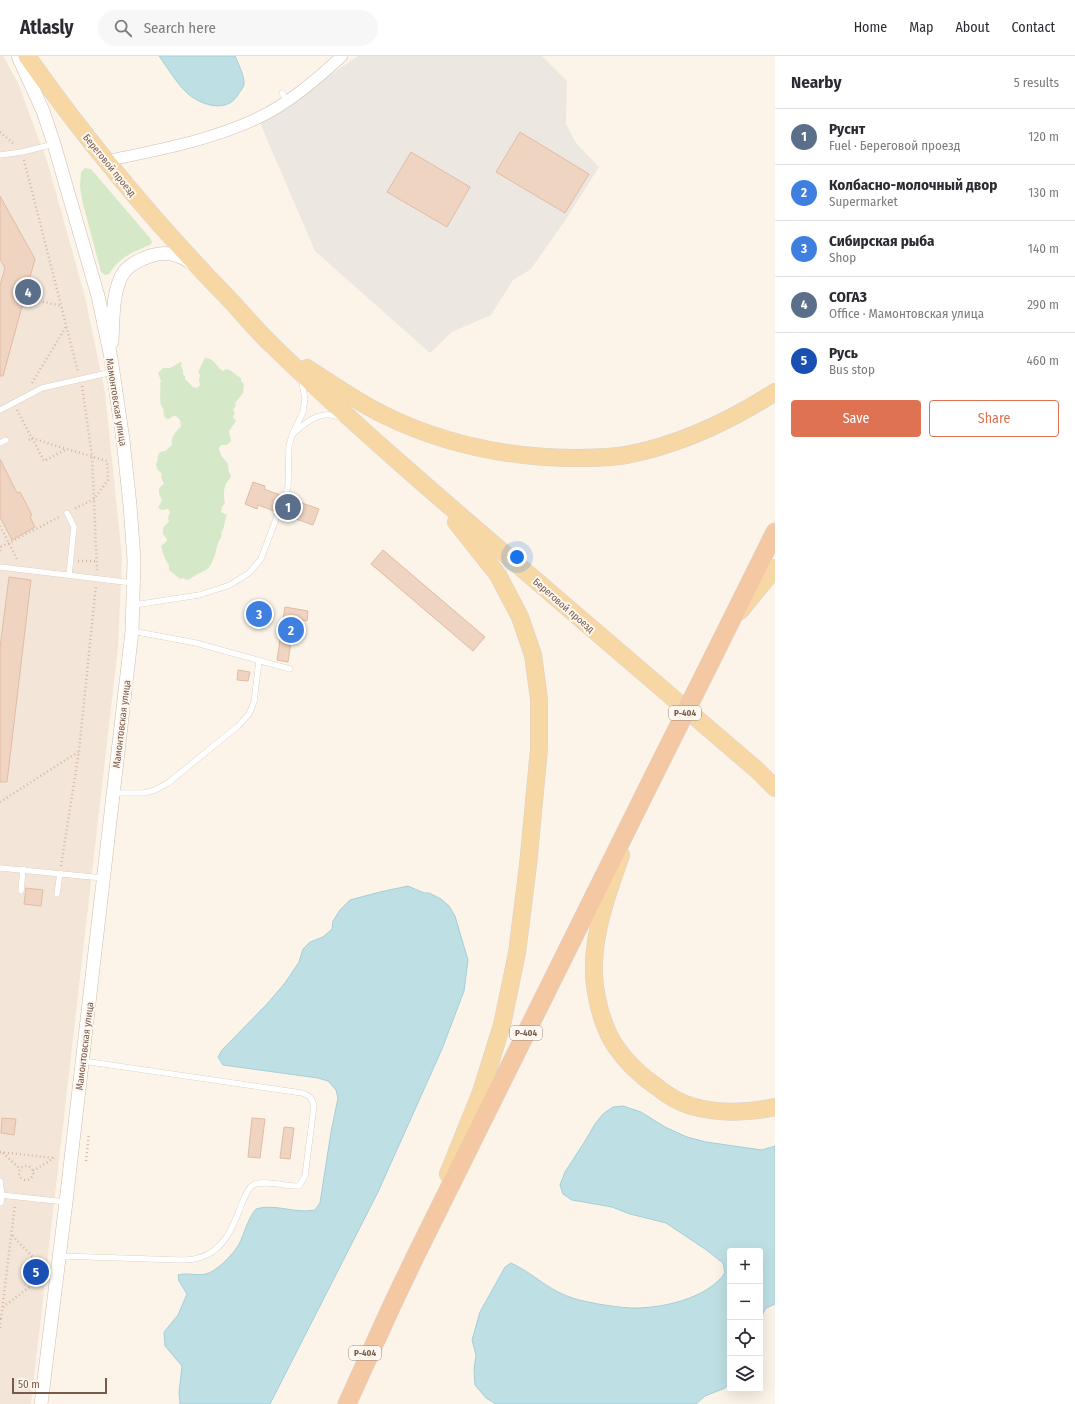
<!DOCTYPE html>
<meta charset="utf-8">
<style>
body{margin:0;font-family:"Fira Sans Condensed",sans-serif;background:#f7f7f7;color:#2b2b33}
.controls{position:absolute;right:12px;bottom:12px;display:grid;overflow:hidden;border-radius:4px;box-shadow:0 4px 16px #0002}
.controls button{width:36px;height:36px;display:grid;place-items:center;padding:0;border:0;border-bottom:1px solid #e1e1e2;background:#fff;color:#2b2b33;font:20px sans-serif}
.scale{position:absolute;left:12px;bottom:10px;width:95px;box-sizing:border-box;padding-left:4px;border:2px solid #765b4d;border-top:0;font-size:11px;line-height:14px;white-space:nowrap;color:#765b4d;-webkit-text-stroke:3px #fef8f0;paint-order:stroke}
.you{position:absolute;left:517px;top:501px;width:14px;height:14px;margin:-10px;border:3px solid #fff;border-radius:50%;background:#1a73e8;box-shadow:0 0 0 6px #1a73e833}
.badge{display:grid;place-items:center;width:26px;height:26px;border-radius:50%;background:#e07254;color:#fff;font-size:13px;font-weight:700}
.pin{position:absolute;translate:-50% -50%;border:2px solid #fff;box-shadow:0 1px 4px #0006}
.list{margin:0;padding:0;list-style:none}
h2{display:flex;justify-content:space-between;align-items:center;height:52px;margin:0;padding:0 16px;font-size:17px}
h2 small{font-size:13px;font-weight:400;color:#7c7c81}
.list li{display:grid;grid-template-columns:26px 1fr auto;gap:12px;align-items:center;box-sizing:border-box;height:56px;padding:0 16px;border-top:1px solid #e1e1e2}
.list b{display:block;font-size:15px;white-space:nowrap}
.list p{margin:0;font-size:13px;white-space:nowrap;color:#7c7c81}
.list em{font-size:13px;font-style:normal;color:#7c7c81}
.actions{display:flex;gap:8px;padding:12px 16px}
.actions a{flex:1;padding:9px 0;border:1px solid #e07254;border-radius:4px;text-align:center;font-size:14px;color:#e07254}
.actions .main{background:#e07254;color:#fff}
.icon{flex:none;width:22px;height:22px;fill:none;stroke:currentColor;stroke-width:2;stroke-linecap:round;stroke-linejoin:round}
.map{position:relative;flex:none;width:775px;height:1348px;overflow:hidden}
header{display:flex;align-items:center;gap:24px;box-sizing:border-box;height:56px;padding:0 20px;background:#fff;border-bottom:1px solid #e1e1e2}
header strong{font-size:19px}
nav{display:flex;gap:22px;margin-inline-start:auto;font-size:14px}
.search{width:280px;height:36px;background:#f7f7f7;display:flex;align-items:center;gap:10px;box-sizing:border-box;padding:0 14px;border-radius:22px;color:#7c7c81;font-size:15px}
main{display:flex}
aside{flex:1;background:#fff}
.map>svg:first-child{display:block}
.residential{fill:#f3e6d8}
.industrial{fill:#ede7e2}
.green{fill:#d5e9c8}
.water{fill:#bee0e5;stroke:#a4cfd7}
.building{fill:#f0d4c2;stroke:#e2bba3}
.lines{fill:none;stroke-linecap:round;stroke-linejoin:round}
.service-casing{stroke:#cebdaf;stroke-width:6}
.minor-casing{stroke:#cebdaf;stroke-width:12}
.tertiary-casing{stroke:#cebdaf;stroke-width:14}
.primary-casing{stroke:#d9d1cd;stroke-width:18}
.trunk-casing{stroke:#d9d1cd;stroke-width:19}
.path{stroke:#d6b7a4;stroke-width:2.5;stroke-dasharray:1 3;stroke-linecap:butt}
.service{stroke:#fff;stroke-width:5.5}
.minor{stroke:#fff;stroke-width:11}
.tertiary{stroke:#fff;stroke-width:13}
.primary{stroke:#f7d8a5;stroke-width:17}
.trunk{stroke:#f5c8a4;stroke-width:18}
.trunk-bridge-casing{stroke:#d9d1cd;stroke-width:19;stroke-linecap:butt}
.trunk-bridge{stroke:#f5c8a4;stroke-width:18}
.labels{text-anchor:middle;stroke-width:4;stroke-linejoin:round;paint-order:stroke}
.shield{fill:#fef8f0;stroke:#9f8a7e;stroke-width:1}
.shield-label{font-size:9px;font-weight:bold;fill:#765b4d}
.street-label{font-size:10px;fill:#765b4d;stroke:#fef8f0}
</style>
<header>
<strong>Atlasly</strong>
<div class="search"><svg class="icon" aria-label="search" viewBox="0 0 24 24"><circle cx="10" cy="10" r="6"/><path d="M15 15l6 6"/></svg>Search here</div>
<nav><a>Home</a><a>Map</a><a>About</a><a>Contact</a></nav>
</header>
<main>
<div class="map">
<svg width="775" height="1348" viewBox="0 0 775 1348">
<rect width="100%" height="100%" fill="#fcf4e9"/>
<polygon class="residential" points="0,0 3,0 18,27 48,108 85,241 105,336 122,501 118,591 31,1348 0,1348"/>
<polygon class="industrial" points="358,0 542,0 567,25 566,68 576,87 599,111 566,163 531,213 513,224 491,259 452,276 430,297 315,195 260,67"/>
<g class="green">
<path d="M 85,112 L 91,113 L 150,182 L 152,186 L 150,189 C 131,197 121,200 109,218 L 105,219 L 101,216 L 82,144 L 80,131 L 81,116 Z"/>
<path d="M 205,302 C 215,302 216,311 223,315 L 226,313 C 232,314 235,319 241,322 L 241,325 L 244,328 L 243,337 L 235,347 L 236,349 L 233,354 L 235,357 L 233,361 L 236,365 L 229,375 L 231,385 L 227,389 L 221,389 L 219,392 C 220,403 226,402 228,409 C 229,414 228,415 231,419 C 230,424 228,424 226,428 C 223,433 224,442 225,447 L 222,451 L 221,456 L 227,459 C 224,465 225,472 221,477 L 222,480 C 214,490 217,506 206,514 C 204,515 202,516 200,517 C 195,519 192,523 186,524 L 184,522 L 180,523 L 169,514 L 169,509 C 166,506 162,495 161,490 L 166,486 L 167,483 L 163,478 L 163,472 L 169,465 L 168,462 L 170,456 L 168,453 L 162,454 L 158,452 L 162,444 L 159,438 L 159,432 L 164,428 L 161,421 L 162,418 L 157,413 L 156,408 L 158,403 L 157,402 L 160,396 L 165,395 L 172,389 C 170,381 176,376 181,370 L 180,364 L 176,360 L 173,360 L 169,363 L 165,362 L 163,355 L 164,354 C 157,346 162,338 160,327 L 161,325 L 158,317 L 163,312 L 170,312 L 181,306 L 182,307 L 181,310 L 183,314 L 183,318 L 185,320 L 185,323 L 193,331 L 197,332 L 200,329 L 199,324 L 200,319 L 198,316 Z"/>
</g>
<g class="water">
<path d="M 159,0 L 235,0 C 238,7 245,21 244,29 C 243,31 241,35 239,37 C 229,56 207,51 192,41 C 179,32 168,12 159,0 Z"/>
<path d="M 408,830 L 424,837 L 429,837 L 441,843 L 449,850 L 455,860 L 468,904 L 464,935 L 442,993 L 378,1136 L 270,1348 L 180,1348 L 179,1337 L 182,1310 L 165,1290 L 164,1276 L 178,1259 L 187,1238 L 179,1225 L 178,1219 C 188,1216 199,1221 209,1217 C 220,1212 237,1195 241,1184 C 246,1172 248,1163 256,1153 C 274,1147 295,1158 315,1154 L 320,1147 L 331,1076 L 338,1042 L 336,1034 L 328,1025 L 318,1022 L 223,1009 L 218,1001 L 222,994 L 267,948 L 285,927 L 299,906 L 303,893 L 310,886 L 323,881 L 332,873 L 333,865 L 340,854 L 350,844 L 380,836 Z"/>
<path d="M 623,1050 L 641,1056 L 665,1071 L 687,1081 L 706,1086 L 762,1094 L 775,1090 L 775,1248 L 766,1252 L 760,1263 L 760,1195 L 730,1195 L 730,1326 L 725,1332 L 705,1340 L 696,1348 L 496,1348 L 486,1342 L 475,1329 L 474,1314 L 476,1299 L 472,1284 L 480,1256 L 505,1211 L 511,1207 C 531,1216 546,1232 567,1240 C 581,1246 614,1251 630,1252 C 660,1253 707,1243 725,1217 L 723,1207 L 705,1193 L 666,1167 L 630,1158 L 612,1151 L 572,1144 L 563,1138 L 560,1129 L 565,1116 L 585,1085 L 595,1068 L 603,1058 L 613,1051 Z"/>
</g>
<g class="building">
<polygon points="520,76 589,118 565,157 496,116"/>
<polygon points="411,96 470,131 447,171 387,136"/>
<polygon points="0,140 35,203 3,320 0,320 0,229 5,212 0,203"/>
<polygon points="0,403 17,437 20,436 32,459 30,461 35,471 12,484 0,461"/>
<polygon points="253,426 265,430 264,433 280,439 274,455 258,449 257,453 245,448"/>
<polygon points="288,442 319,453 313,469 282,458"/>
<polygon points="383,494 485,581 473,595 371,508"/>
<polygon points="9,521 31,524 7,726 0,726 0,592"/>
<polygon points="254,551 265,552 265,566 253,565"/>
<polygon points="285,551 308,555 307,565 302,564 298,586 291,585 288,606 277,604"/>
<polygon points="238,614 250,616 248,625 237,624"/>
<polygon points="26,832 43,834 41,850 24,848"/>
<polygon points="2,1062 16,1063 14,1079 1,1077"/>
<polygon points="252,1062 265,1063 260,1102 248,1101"/>
<polygon points="284,1071 294,1072 290,1103 280,1102"/>
</g>
<g class="lines">
<g class="service-casing">
<g id="service">
<polyline points="282,37 287,45"/>
<polyline points="0,99 22,96 54,88"/>
<polyline points="0,354 42,332 112,316"/>
<path d="M 295,376 C 308,364 323,353 341,362"/>
<polyline points="0,387 6,384"/>
<polyline points="67,457 74,471 69,519"/>
<polyline points="0,511 133,527"/>
<polyline points="134,549 199,539 230,529 249,517 261,503 288,431 289,390 292,379 303,356 305,343 302,327 300,324"/>
<polyline points="132,575 196,587 290,613"/>
<polyline points="114,737 144,737 155,734 168,727 238,670 249,658 254,646 259,605"/>
<polyline points="0,812 103,822"/>
<polyline points="21,835 23,813"/>
<polyline points="57,838 60,817"/>
<polyline points="0,1125 2,1139 1,1147"/>
<polyline points="0,1139 66,1146"/>
<path d="M 60,1200 L 180,1204 C 186,1204 193,1204 198,1202 C 224,1196 234,1169 242,1147 C 245,1141 247,1133 253,1129 C 263,1123 287,1131 299,1130 L 305,1120 L 314,1050 C 312,1042 310,1040 302,1037 L 83,1005"/>
</g>
</g>
<g class="minor-casing">
<path id="minor" d="M 106,105 C 157,94 209,85 256,63 C 288,48 316,24 342,0"/>
</g>
<g class="tertiary-casing">
<g id="tertiary">
<polyline points="18,0 43,55 54,88 98,240 111,302 123,384 130,449 134,504 132,575 66,1146 41,1348"/>
<path d="M 112,286 C 113,266 112,233 124,216 C 130,208 141,203 150,200 C 165,195 179,198 191,207"/>
</g>
</g>
<g class="primary-casing">
<g id="primary">
<path d="M 27,0 C 88,87 157,169 231,245 C 245,260 258,276 273,290 C 352,367 435,438 519,510 C 598,578 678,646 757,714 L 775,732"/>
<path d="M 307,312 C 332,328 357,346 384,359 C 443,388 507,401 571,402 C 590,402 608,402 626,399 C 679,389 730,365 775,336"/>
<polyline points="740,555 775,512"/>
<path d="M 621,799 C 609,834 595,870 594,907 C 593,934 601,969 616,991 C 627,1007 641,1020 657,1031 C 667,1039 678,1046 691,1050 C 719,1058 747,1057 775,1051"/>
<polyline points="448,1118 481,1036 502,969 517,897 528,809 539,693 539,643 533,599 520,561 498,519 456,466"/>
</g>
</g>
<g class="trunk-casing">
<g id="trunk">
<polyline points="715,597 775,476"/>
<polyline points="347,1348 393,1247 416,1199 655,717"/>
</g>
</g>
<g class="path">
<polyline points="0,76 14,88"/>
<polyline points="24,104 78,316"/>
<polyline points="35,244 62,250"/>
<polyline points="32,327 67,269"/>
<polyline points="82,330 92,400 97,514"/>
<polyline points="17,354 44,405 67,393 107,405 108,424 94,443 74,453"/>
<polyline points="29,384 32,382 66,393"/>
<polyline points="0,470 18,505"/>
<polyline points="0,495 1,491 61,460"/>
<polyline points="78,505 97,505"/>
<polyline points="0,746 78,696"/>
<polyline points="61,810 79,695 96,529"/>
<polyline points="0,1096 54,1102"/>
<polyline points="3,1097 20,1113"/>
<polyline points="86,1105 89,1078"/>
<circle cx="26" cy="1117" r="7"/>
<polyline points="33,1115 54,1102"/>
<polyline points="3,1251 39,1224 41,1210 12,1179"/>
<polyline points="1,1263 15,1148"/>
<polyline points="0,1272 0,1263"/>
</g>
<use href="#service" class="service"/>
<use href="#minor" class="minor"/>
<use href="#tertiary" class="tertiary"/>
<use href="#primary" class="primary"/>
<use href="#trunk" class="trunk"/>
<g class="trunk-bridge-casing">
<polyline id="trunk-bridge" points="655,717 715,597"/>
</g>
<use href="#trunk-bridge" class="trunk-bridge"/>
</g>
<g class="labels">
<g class="shield">
<rect x="669" y="650" width="32" height="14" rx="3"/>
<rect x="510" y="970" width="32" height="14" rx="3"/>
<rect x="349" y="1290" width="32" height="14" rx="3"/>
</g>
<g class="shield-label">
<text x="685" y="660">Р-404</text>
<text x="526" y="980">Р-404</text>
<text x="365" y="1300">Р-404</text>
</g>
<g class="street-label">
<text transform="translate(110 109) rotate(51)" y="4">Береговой проезд</text>
<text transform="translate(117 346) rotate(81)" y="4">Мамонтовская улица</text>
<text transform="translate(564 549) rotate(41)" y="4">Береговой проезд</text>
<text transform="translate(121 668) rotate(-83)" y="4">Мамонтовская улица</text>
<text transform="translate(84 990) rotate(-83)" y="4">Мамонтовская улица</text>
</g>
</g>
</svg>
<div class="controls">
<button>+</button>
<button>−</button>
<button><svg class="icon" aria-label="locate" viewBox="0 0 24 24"><circle cx="12" cy="12" r="6"/><path d="M12 2v4M12 18v4M2 12h4M18 12h4"/></svg></button>
<button><svg class="icon" aria-label="layers" viewBox="0 0 24 24"><path d="M12 4l9 5-9 5-9-5zM3 14l9 5 9-5"/></svg></button>
</div>
<div class="scale">50 m</div>
<div class="you"></div>
<div class="pin badge" style="left:288px;top:451px;background:#5c6f8a">1</div>
<div class="pin badge" style="left:291px;top:574px;background:#3f7fe0">2</div>
<div class="pin badge" style="left:259px;top:558px;background:#3f7fe0">3</div>
<div class="pin badge" style="left:28px;top:236px;background:#5c6f8a">4</div>
<div class="pin badge" style="left:36px;top:1216px;background:#1a4fb4">5</div>
</div>
<aside>
<h2>Nearby<small>5 results</small></h2>
<ul class="list">
<li><span class="badge" style="background:#5c6f8a">1</span><div><b>Руснт</b><p>Fuel · Береговой проезд</p></div><em>120 m</em></li>
<li><span class="badge" style="background:#3f7fe0">2</span><div><b>Колбасно-молочный двор</b><p>Supermarket</p></div><em>130 m</em></li>
<li><span class="badge" style="background:#3f7fe0">3</span><div><b>Сибирская рыба</b><p>Shop</p></div><em>140 m</em></li>
<li><span class="badge" style="background:#5c6f8a">4</span><div><b>СОГАЗ</b><p>Office · Мамонтовская улица</p></div><em>290 m</em></li>
<li><span class="badge" style="background:#1a4fb4">5</span><div><b>Русь</b><p>Bus stop</p></div><em>460 m</em></li>
</ul>
<div class="actions"><a class="main">Save</a><a>Share</a></div>
</aside>
</main>
